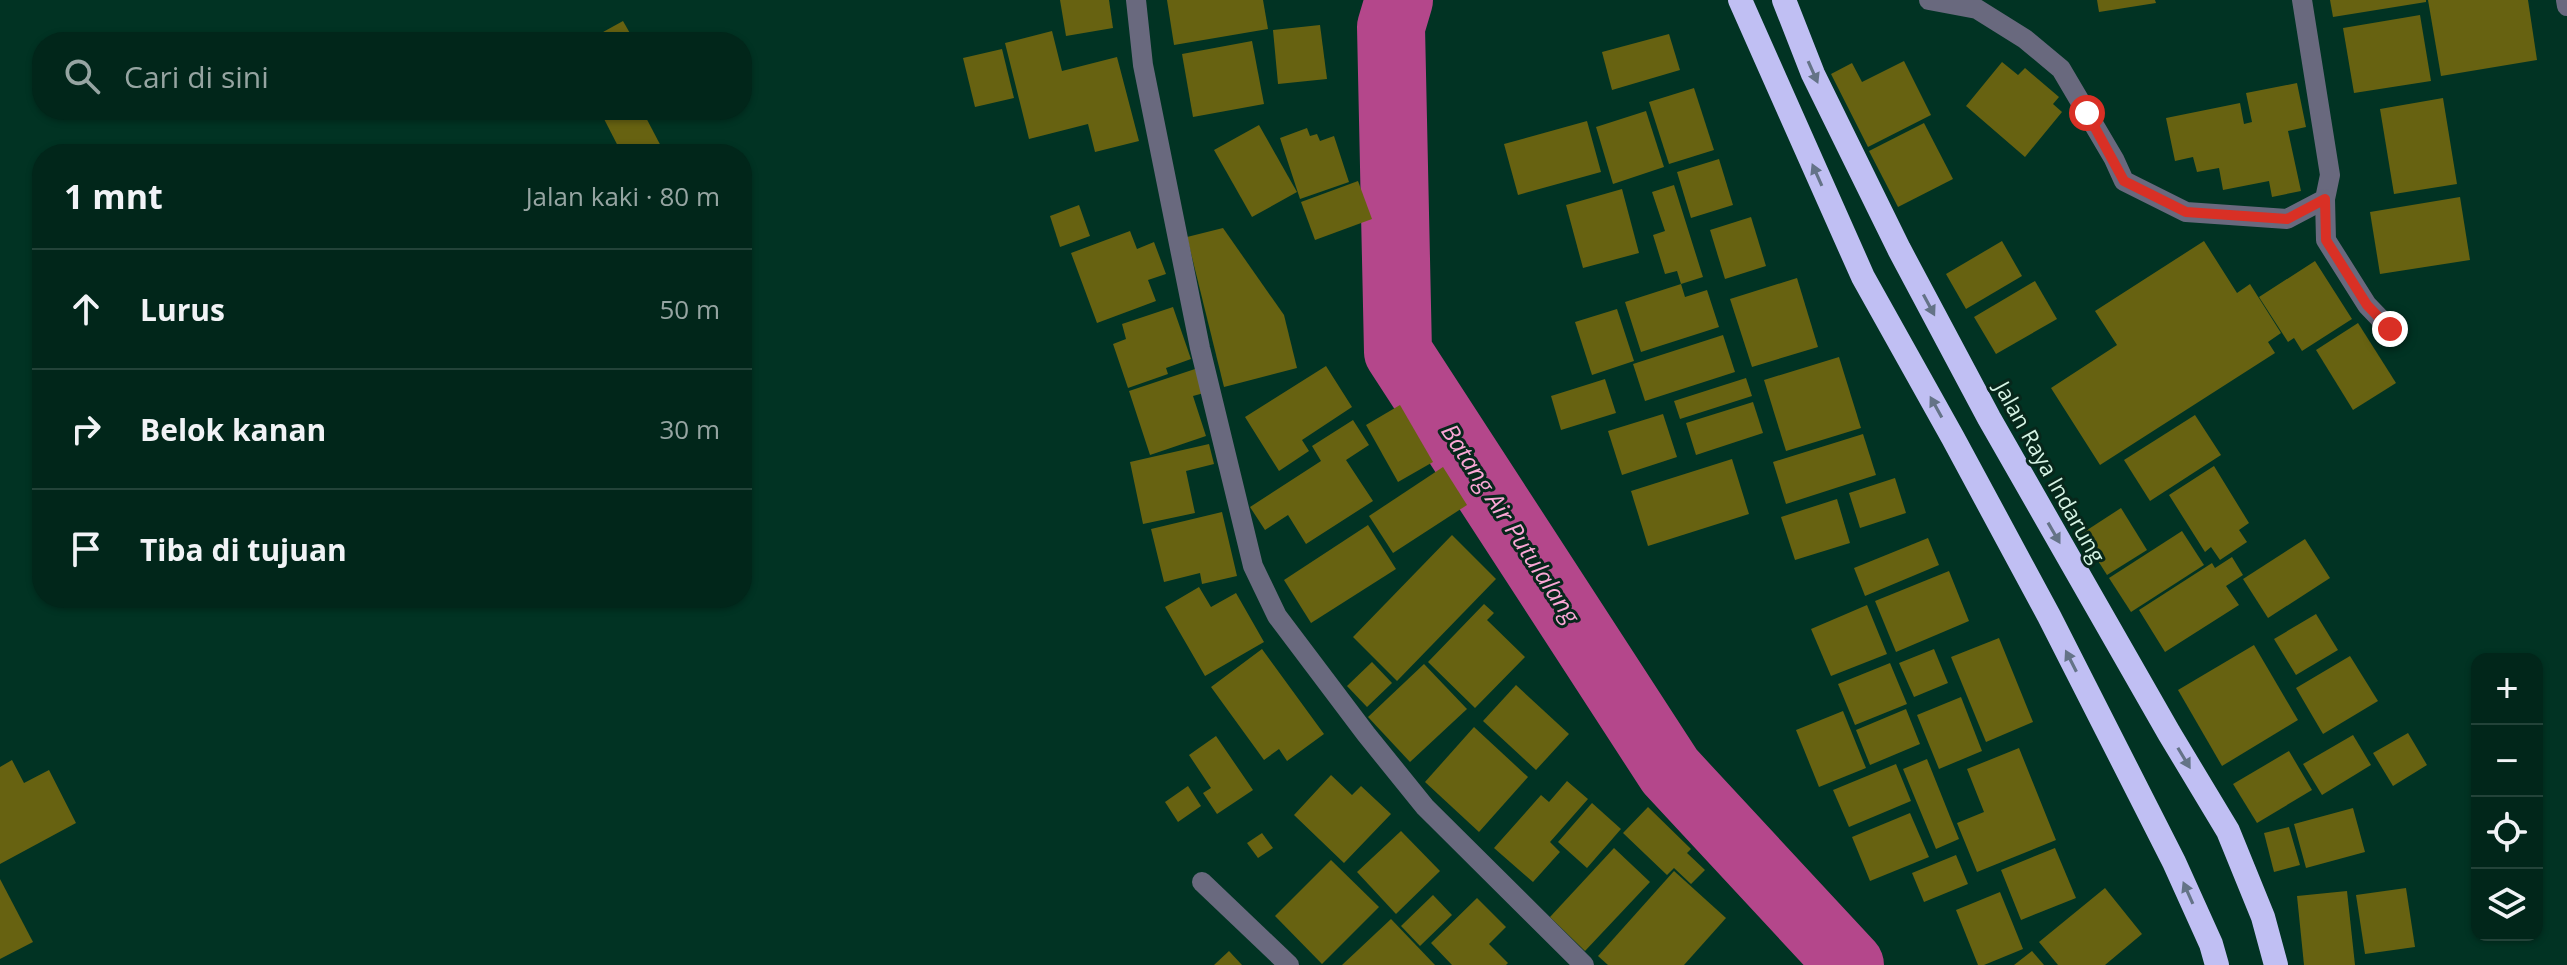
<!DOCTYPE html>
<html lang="id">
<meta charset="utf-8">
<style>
body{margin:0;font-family:"Open Sans",sans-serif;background:#0f3227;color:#f1f3f6}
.controls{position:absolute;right:24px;bottom:24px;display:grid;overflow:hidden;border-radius:16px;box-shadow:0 2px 6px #0004}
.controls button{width:72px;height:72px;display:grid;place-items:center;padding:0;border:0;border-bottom:2px solid #234339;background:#01261a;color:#f1f3f6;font:40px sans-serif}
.stop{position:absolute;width:24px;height:24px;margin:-18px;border:6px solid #d93025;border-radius:50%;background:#fff}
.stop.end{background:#d93025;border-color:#fff;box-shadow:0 2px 8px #0008}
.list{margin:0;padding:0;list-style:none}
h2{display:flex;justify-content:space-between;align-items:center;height:104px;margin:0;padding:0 32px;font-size:34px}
h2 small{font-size:26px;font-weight:400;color:#96a5a2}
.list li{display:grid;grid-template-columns:52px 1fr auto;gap:24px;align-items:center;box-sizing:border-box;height:120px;padding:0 32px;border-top:2px solid #234339}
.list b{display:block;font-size:30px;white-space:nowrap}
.list em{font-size:26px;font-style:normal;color:#96a5a2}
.icon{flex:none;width:44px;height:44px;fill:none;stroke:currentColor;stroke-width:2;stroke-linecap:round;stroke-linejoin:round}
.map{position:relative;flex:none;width:2567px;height:965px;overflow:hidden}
.search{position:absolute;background:#01261a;box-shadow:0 2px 6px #0004;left:32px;top:32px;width:720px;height:88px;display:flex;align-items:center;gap:20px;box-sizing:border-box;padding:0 28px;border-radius:32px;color:#96a5a2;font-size:30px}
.panel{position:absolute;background:#01261a;box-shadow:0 2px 6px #0004;left:32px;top:144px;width:720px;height:464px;border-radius:32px}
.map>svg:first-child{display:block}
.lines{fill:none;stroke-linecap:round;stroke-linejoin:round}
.river{stroke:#b4478b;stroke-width:68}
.building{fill:#676211}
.street{stroke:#69697e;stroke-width:20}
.highway{stroke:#c0bff3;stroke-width:24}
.oneway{fill:#647387}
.route{stroke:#d93025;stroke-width:10}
.labels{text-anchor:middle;stroke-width:6;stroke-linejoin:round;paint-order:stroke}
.street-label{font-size:22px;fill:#d6f4e5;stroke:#07271b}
.water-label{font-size:24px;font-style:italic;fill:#fba7d6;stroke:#07271b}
</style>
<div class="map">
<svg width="2567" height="965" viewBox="0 0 2567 965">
<rect width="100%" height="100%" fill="#013323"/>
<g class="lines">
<polyline class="river" points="1399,0 1391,27 1398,352 1670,771 1850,965"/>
</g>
<g class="building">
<polygon points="1060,0 1109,0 1113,28 1066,36"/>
<polygon points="1167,0 1263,0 1268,29 1174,45"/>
<polygon points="2097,0 2155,0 2156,3 2099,12"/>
<polygon points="2330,0 2426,0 2426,2 2333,17"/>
<polygon points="2428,0 2528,0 2537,60 2441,76"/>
<polygon points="2420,15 2431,81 2354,93 2343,28"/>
<polygon points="623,21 635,42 585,42"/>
<polygon points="1320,25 1327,79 1278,84 1273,30"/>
<polygon points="1052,31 1062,71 1117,57 1139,141 1095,152 1088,124 1029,139 1005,43"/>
<polygon points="1669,34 1680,70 1612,90 1602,52"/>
<polygon points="1252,41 1264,104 1193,117 1182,54"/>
<polygon points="1002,49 1014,98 975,107 963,58"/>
<polygon points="1904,61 1931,115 1868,147 1831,74 1852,63 1862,82"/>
<polygon points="2002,62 2018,75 2025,68 2059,97 2053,104 2062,112 2025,157 1966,106"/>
<polygon points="2297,83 2306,127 2288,131 2301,191 2272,197 2269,181 2223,190 2219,168 2197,172 2193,157 2175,161 2166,118 2240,103 2244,124 2252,122 2246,93"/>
<polygon points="1694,88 1714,150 1669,164 1649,102"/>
<polygon points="2443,98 2457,184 2394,194 2380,109"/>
<polygon points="612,110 642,110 664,152 659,154 622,154 602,115"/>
<polygon points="1646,111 1664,167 1613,184 1596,127"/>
<polygon points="1587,121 1601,172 1518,195 1504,144"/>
<polygon points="1924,123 1953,179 1898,207 1869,151"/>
<polygon points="1259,125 1297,192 1252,217 1214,150"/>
<polygon points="1307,128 1310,136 1317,134 1320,141 1334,136 1349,182 1300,199 1280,138"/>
<polygon points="1719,159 1733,205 1691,218 1677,172"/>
<polygon points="1358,181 1372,219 1315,240 1301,202"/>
<polygon points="1674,185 1703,277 1681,284 1685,297 1707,290 1719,327 1641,352 1625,302 1681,284 1677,271 1665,274 1653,235 1665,231 1652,192"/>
<polygon points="1622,189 1639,253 1583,268 1566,205"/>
<polygon points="2460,197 2470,260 2380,274 2370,212"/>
<polygon points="1079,205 1090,236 1060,247 1050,216"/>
<polygon points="1751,217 1766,266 1725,279 1710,230"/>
<polygon points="1223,228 1284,315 1297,368 1224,387 1187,237"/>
<polygon points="1130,231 1137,249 1154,242 1166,274 1148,280 1156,301 1097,323 1071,253"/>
<polygon points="2002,241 2022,276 1966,309 1946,274"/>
<polygon points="2204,241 2237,293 2250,284 2281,333 2268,342 2275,353 2100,465 2051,388 2117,345 2095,311"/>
<polygon points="2315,261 2352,319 2302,351 2294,338 2288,342 2259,297"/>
<polygon points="1797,278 1818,347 1752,367 1730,299"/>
<polygon points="2035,281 2057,319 1996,354 1974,317"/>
<polygon points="1173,307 1191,359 1166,368 1168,374 1128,388 1113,344 1126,339 1122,324"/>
<polygon points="1617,309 1634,361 1592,375 1575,322"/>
<polygon points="2358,323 2396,383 2353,410 2316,350"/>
<polygon points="1723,335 1735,372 1645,401 1633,364"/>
<polygon points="1839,357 1861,428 1786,451 1764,380"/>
<polygon points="1326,366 1352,407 1302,440 1309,451 1279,471 1245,417"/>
<polygon points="1195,369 1204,393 1193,396 1206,436 1150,455 1129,391"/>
<polygon points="1746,378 1752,396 1680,419 1674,401"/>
<polygon points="1605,379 1616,413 1561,430 1551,396"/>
<polygon points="1753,402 1763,433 1696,455 1686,423"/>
<polygon points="1400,405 1433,462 1398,482 1366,425"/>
<polygon points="1663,414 1677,457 1622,475 1608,431"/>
<polygon points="2195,415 2221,455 2150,501 2124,460"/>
<polygon points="1353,420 1369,445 1346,460 1373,501 1306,544 1288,515 1265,530 1250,507 1321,461 1312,446"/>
<polygon points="1863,434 1876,475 1786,504 1773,462"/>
<polygon points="1209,444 1214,464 1186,471 1195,513 1143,524 1130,462"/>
<polygon points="1732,459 1749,514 1648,546 1631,491"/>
<polygon points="2214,466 2249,523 2239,530 2247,542 2220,560 2211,547 2205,552 2169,495"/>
<polygon points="1443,467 1467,505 1393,553 1369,516"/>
<polygon points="1895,478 1906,513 1860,528 1849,493"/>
<polygon points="1837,499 1850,543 1795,560 1781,517"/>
<polygon points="2121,508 2147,550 2107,575 2081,534"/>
<polygon points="1222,512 1237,576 1202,584 1200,573 1164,582 1151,529"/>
<polygon points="1368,525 1396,569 1311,623 1284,580"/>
<polygon points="2182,531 2204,565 2131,612 2109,578"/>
<polygon points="1452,535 1496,579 1397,681 1353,637"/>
<polygon points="1928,538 1939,565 1865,596 1854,568"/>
<polygon points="2305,539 2330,578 2268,618 2243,579"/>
<polygon points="2232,557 2243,575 2226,586 2239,605 2165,652 2139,610 2212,563 2215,568"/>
<polygon points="1949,571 1969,621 1896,652 1875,601"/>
<polygon points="1199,587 1211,607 1236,593 1264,642 1205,676 1165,607"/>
<polygon points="1484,604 1494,613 1487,620 1525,657 1475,708 1428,662"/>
<polygon points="1867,605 1887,654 1831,676 1811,629"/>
<polygon points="2316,614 2338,650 2296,675 2274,639"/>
<polygon points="1999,638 2033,722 1986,742 1951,657"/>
<polygon points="2254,645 2298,720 2222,766 2178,690"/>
<polygon points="1262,649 1324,734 1287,761 1279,749 1264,760 1211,687"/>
<polygon points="1934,649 1948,683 1914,697 1899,663"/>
<polygon points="2350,656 2378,701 2323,734 2296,688"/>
<polygon points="1372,662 1392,683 1367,707 1347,686"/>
<polygon points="1890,663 1907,704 1855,725 1838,684"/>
<polygon points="1424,664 1467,709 1410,762 1368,717"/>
<polygon points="1516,685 1569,734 1536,770 1483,721"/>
<polygon points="1961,697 1982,751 1939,769 1917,715"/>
<polygon points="1906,709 1920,744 1870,765 1856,730"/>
<polygon points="1843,711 1866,768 1819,787 1796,730"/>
<polygon points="1474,727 1528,777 1479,832 1425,782"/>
<polygon points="2408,733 2427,765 2393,786 2373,753"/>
<polygon points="2353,735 2371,765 2322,795 2303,764"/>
<polygon points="1216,736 1253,790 1217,814 1203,793 1211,788 1189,755"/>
<polygon points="2019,748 2056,840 1977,872 1957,823 1984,812 1967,769"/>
<polygon points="2289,751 2312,790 2257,823 2233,784"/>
<polygon points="1927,759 1959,839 1936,849 1903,769"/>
<polygon points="12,760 24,783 49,770 76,823 0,864 0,767"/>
<polygon points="1896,764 1911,801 1849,827 1833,790"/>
<polygon points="1331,775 1352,795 1361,786 1391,814 1344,863 1294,815"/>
<polygon points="1567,781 1588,799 1550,842 1560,852 1533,882 1494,848 1541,795 1549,802"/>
<polygon points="1188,786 1201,806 1178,822 1165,802"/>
<polygon points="1592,803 1621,829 1587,868 1558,842"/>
<polygon points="1648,807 1691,849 1687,853 1705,870 1691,884 1674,868 1667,875 1623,833"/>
<polygon points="2353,808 2365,852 2306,868 2294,824"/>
<polygon points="1910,813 1929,857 1870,881 1852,837"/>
<polygon points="2289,827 2300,865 2274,872 2264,833"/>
<polygon points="1401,831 1440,871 1396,914 1357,872"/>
<polygon points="1262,833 1273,848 1258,858 1247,843"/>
<polygon points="1614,848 1650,882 1585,951 1550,917"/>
<polygon points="2055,848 2076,898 2021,920 2001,870"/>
<polygon points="1956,855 1968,884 1924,902 1912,873"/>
<polygon points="1331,860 1379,907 1322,964 1275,916"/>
<polygon points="1674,871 1726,918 1684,965 1608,965 1598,956"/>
<polygon points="0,879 33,942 0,959"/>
<polygon points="2105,888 2142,934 2105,965 2058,965 2039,942"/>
<polygon points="2406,888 2415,947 2365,954 2356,895"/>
<polygon points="2347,891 2355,965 2304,965 2297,896"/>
<polygon points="2000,892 2023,949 1984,965 1978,965 1956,910"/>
<polygon points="1433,895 1452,915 1420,946 1401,926"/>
<polygon points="1477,898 1506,927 1489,944 1508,963 1506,965 1452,965 1431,943"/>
<polygon points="1391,919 1435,965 1342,965"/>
<polygon points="1229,951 1242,965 1214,965"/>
<polygon points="2032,951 2044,965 2014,965"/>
</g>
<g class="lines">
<g class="street">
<polyline points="1136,0 1143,65 1200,348 1253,566 1277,616 1366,734 1425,807 1584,965"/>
<polyline points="1929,0 1977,9 2025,39 2061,69 2114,159 2124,181 2186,212 2287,219 2325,199 2330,175 2302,0"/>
<polyline points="2566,0 2567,6"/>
<polyline points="2325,199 2326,240 2367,305 2390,329"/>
<polyline points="1202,882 1289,965"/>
</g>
<g class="highway">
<polyline points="1740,0 1863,277 1953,438 2049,616 2174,862 2211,944 2217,965"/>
<polyline points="1784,0 1813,74 1899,249 1989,418 2169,733 2228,831 2263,917 2276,965"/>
</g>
</g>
<defs><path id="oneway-solid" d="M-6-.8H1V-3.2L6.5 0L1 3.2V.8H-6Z" transform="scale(2)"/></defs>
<g class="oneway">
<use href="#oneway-solid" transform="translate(1813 72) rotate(66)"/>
<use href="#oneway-solid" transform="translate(1817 175) rotate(-114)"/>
<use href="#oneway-solid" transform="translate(1929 305) rotate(62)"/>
<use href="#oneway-solid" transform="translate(1936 407) rotate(-119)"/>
<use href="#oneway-solid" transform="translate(2054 533) rotate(60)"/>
<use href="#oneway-solid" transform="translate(2071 661) rotate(-117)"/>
<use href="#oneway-solid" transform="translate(2184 758) rotate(59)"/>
<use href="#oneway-solid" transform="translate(2188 893) rotate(-114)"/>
</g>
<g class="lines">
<polyline class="route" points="2087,113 2124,181 2186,212 2287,219 2325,199 2326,240 2367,305 2390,329"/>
</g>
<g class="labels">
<g class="street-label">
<text transform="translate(2050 472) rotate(61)" y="8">Jalan Raya Indarung</text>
</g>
<g class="water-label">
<text transform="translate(1510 524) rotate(57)" y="8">Batang Air Putulalang</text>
</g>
</g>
</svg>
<div class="controls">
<button>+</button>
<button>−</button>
<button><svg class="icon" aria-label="locate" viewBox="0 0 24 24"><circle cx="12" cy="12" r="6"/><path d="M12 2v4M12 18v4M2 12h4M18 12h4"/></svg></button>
<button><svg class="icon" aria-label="layers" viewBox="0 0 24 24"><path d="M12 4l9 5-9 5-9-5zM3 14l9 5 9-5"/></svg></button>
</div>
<div class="stop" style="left:2087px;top:113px"></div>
<div class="stop end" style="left:2390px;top:329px"></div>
<div class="search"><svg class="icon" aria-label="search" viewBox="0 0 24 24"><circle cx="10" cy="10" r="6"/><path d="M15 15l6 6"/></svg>Cari di sini</div>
<section class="panel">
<h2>1 mnt<small>Jalan kaki · 80 m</small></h2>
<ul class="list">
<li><svg class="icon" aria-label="ahead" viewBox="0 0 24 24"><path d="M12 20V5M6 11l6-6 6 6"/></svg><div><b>Lurus</b></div><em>50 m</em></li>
<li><svg class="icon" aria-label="right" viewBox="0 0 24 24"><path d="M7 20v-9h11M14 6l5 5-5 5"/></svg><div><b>Belok kanan</b></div><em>30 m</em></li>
<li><svg class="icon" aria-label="arrive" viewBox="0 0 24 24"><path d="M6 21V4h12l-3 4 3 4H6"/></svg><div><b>Tiba di tujuan</b></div></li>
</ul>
</section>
</div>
